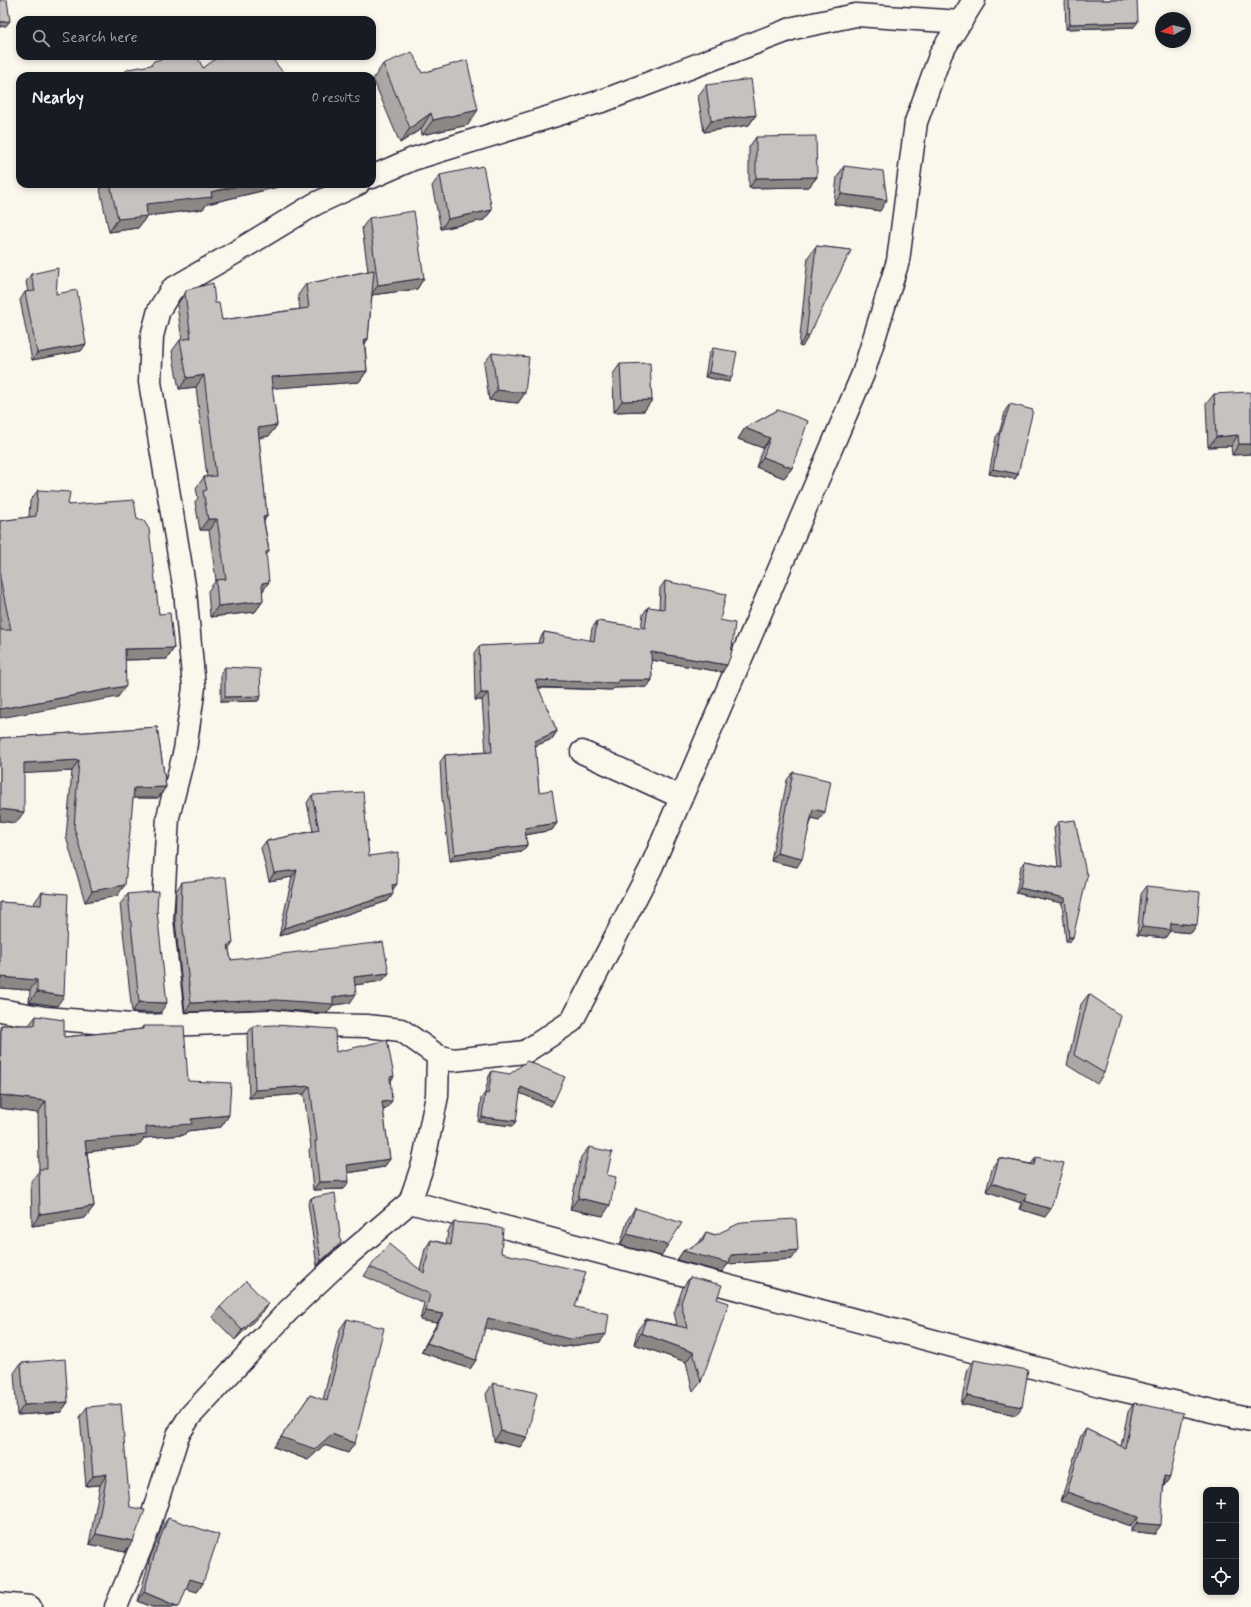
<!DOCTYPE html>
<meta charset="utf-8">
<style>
body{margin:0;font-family:Mynerve,sans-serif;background:#242831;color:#f1f3f6}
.controls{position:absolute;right:12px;bottom:12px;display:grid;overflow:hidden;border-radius:8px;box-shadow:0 2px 6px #0003}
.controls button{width:36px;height:36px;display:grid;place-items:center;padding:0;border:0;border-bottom:1px solid #363941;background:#171b24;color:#f1f3f6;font:20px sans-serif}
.compass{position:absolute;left:1155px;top:12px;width:36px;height:36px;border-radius:50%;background:#171b24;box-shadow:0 2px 6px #0003;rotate:262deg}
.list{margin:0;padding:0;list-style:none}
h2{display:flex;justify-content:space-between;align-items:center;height:52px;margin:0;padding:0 16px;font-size:17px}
h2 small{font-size:13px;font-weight:400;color:#9ea1a6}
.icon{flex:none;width:22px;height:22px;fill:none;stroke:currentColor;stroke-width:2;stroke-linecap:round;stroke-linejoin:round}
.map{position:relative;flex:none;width:1251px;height:1607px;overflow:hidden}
.search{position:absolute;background:#171b24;box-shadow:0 2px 6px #0003;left:16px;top:16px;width:360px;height:44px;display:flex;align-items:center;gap:10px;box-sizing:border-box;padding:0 14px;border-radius:12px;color:#9ea1a6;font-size:15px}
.panel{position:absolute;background:#171b24;box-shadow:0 2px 6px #0003;left:16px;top:72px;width:360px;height:116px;border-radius:12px}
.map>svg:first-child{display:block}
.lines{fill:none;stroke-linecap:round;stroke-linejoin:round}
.minor-casing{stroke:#22223b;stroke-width:25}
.minor{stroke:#fbf7ec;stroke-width:22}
.wall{fill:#aaa7a5;stroke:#22223b}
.shaded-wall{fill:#8b8886;stroke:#22223b}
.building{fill:#c6c2c0;stroke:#22223b}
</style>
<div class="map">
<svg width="1251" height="1607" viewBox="0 0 1251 1607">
<rect width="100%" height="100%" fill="#fbf7ec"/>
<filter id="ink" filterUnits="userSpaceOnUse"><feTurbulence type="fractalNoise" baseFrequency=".025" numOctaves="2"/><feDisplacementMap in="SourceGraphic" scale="8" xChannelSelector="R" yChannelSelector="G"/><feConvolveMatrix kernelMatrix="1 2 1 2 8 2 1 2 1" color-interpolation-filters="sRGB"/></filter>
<g filter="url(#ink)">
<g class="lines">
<g class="minor-casing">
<g id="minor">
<polyline points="372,177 413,159 605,100 794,28 856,15 961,22"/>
<polyline points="582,752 681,797"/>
<polyline points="0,1010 45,1018 144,1026 270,1021 309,1025 367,1026 401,1030 438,1056 453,1060 525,1052 572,1021 651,868 863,374 898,261 916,122 941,53 974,0"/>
<polyline points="174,1025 162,920 168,817 185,750 194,687 185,591 150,382 152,336 159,310 172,289 236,252 315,204 358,184"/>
<polyline points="410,1202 1100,1385 1251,1420"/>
<polyline points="0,1604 30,1607"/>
<polyline points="116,1607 146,1535 178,1435 190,1416 288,1311 342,1260 410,1202 423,1164 437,1096 438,1056"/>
</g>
</g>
<use href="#minor" class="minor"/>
</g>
<g class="wall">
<polygon points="1066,0 1137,0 1134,27 1066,29 1065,2"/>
<polygon points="383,64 422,73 468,125 422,135 421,129 400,143 373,79"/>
<polygon points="706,85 756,115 749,125 704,132 698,96"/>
<polygon points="756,137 817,177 809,187 749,188 749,147"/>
<polygon points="844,166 880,211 834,204 837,177"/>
<polygon points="440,175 492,210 484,220 441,229 432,186"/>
<polygon points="103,184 280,184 278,187 207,204 203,209 147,216 138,228 109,232 100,189"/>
<polygon points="369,218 424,278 417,289 372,295 368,339 365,344 367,371 359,382 272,388 277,425 269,436 259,438 267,516 264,521 269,551 266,556 262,592 263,601 255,612 210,617 208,591 216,580 209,530 200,530 195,502 198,498 196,488 204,477 207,477 196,387 179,389 172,351 180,340 182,340 177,305 187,290 215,303 222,320 300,309 298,295 306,284 368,271 362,228"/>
<polygon points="816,246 851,250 802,347 799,346 808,257"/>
<polygon points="31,274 86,344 81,351 32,360 20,300 25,292 28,292 26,282"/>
<polygon points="713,348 729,382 705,377 709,353"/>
<polygon points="492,353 525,393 518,403 489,400 484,363"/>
<polygon points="620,364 652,400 644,411 614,412 613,374"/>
<polygon points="1214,394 1251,404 1251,454 1232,455 1231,446 1208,447 1206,404"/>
<polygon points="1010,404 1018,474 1015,479 989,474 996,437 999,433 1006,409"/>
<polygon points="778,410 792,468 784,478 756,467 763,448 738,439 745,428"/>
<polygon points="38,490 68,505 137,519 159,614 174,648 167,659 125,660 118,697 1,630 0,625 0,521 29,517 30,501"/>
<polygon points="665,581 720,620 727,665 722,672 651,660 652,680 647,687 614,688 612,690 538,688 557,731 552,739 535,746 539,792 557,823 552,830 526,835 527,845 522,852 450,861 442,798 440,762 445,755 486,752 482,700 475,700 474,653 479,646 538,644 539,640 544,632 590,641 592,628 597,621 641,628 643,614 648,607 659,609 660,588"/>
<polygon points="225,667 261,696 258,701 221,702 221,672"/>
<polygon points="157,727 166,787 158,798 133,798 117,896 85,902 66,837 72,771 24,773 16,823 0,821 0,738"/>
<polygon points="793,772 819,820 812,818 797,867 771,861 787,780"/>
<polygon points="312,795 369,856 393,890 388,901 279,936 292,877 269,881 261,848 266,841 313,831 307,803"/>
<polygon points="1058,822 1073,937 1070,942 1066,942 1062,903 1016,893 1021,866 1025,861 1058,867 1054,828"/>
<polygon points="182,882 229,950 231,960 389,973 382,981 355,985 350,1003 333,1005 327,1013 270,1009 185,1012 175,920 176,891"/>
<polygon points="1147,886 1197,925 1191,933 1170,931 1165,938 1137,935 1141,894"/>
<polygon points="42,892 57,1006 29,1002 30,990 0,988 0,902 34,905 34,903"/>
<polygon points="128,894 157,911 160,1013 132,1012 120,904"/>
<polygon points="1089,994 1104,1073 1097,1084 1067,1065 1081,1004"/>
<polygon points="36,1016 64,1037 141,1029 143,1026 188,1081 229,1115 221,1127 187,1131 184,1135 144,1138 138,1146 87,1152 94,1206 85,1218 32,1226 31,1181 39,1171 38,1113 0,1108 0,1027 1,1025 29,1025"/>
<polygon points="253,1026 336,1052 390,1083 386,1109 383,1110 390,1159 384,1167 348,1173 344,1189 313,1190 309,1150 311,1147 304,1094 249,1098 247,1034"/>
<polygon points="492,1071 551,1106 520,1093 513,1126 478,1122 481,1098 485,1093 489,1076"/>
<polygon points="589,1147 607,1175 603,1216 570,1209 581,1157"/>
<polygon points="1036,1157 1045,1217 1019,1209 1021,1203 986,1191 993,1166 999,1158 1031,1164"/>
<polygon points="311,1198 337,1248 317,1266 308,1203"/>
<polygon points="635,1208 661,1256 620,1245 628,1219"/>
<polygon points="454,1222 501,1253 575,1307 600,1342 563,1347 485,1327 476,1360 470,1369 421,1352 437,1323 420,1320 424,1303 364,1276 370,1267 420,1270 425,1249 431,1240 446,1244 448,1231"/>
<polygon points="706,1232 792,1259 728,1264 722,1272 677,1260 683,1251 699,1243"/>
<polygon points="690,1277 717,1299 701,1382 693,1392 686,1362 634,1344 638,1329 646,1319 677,1325 674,1313 683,1287"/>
<polygon points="220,1307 261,1314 235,1340 212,1317"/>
<polygon points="347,1319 348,1453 324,1445 308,1460 274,1447 310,1395 323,1400 340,1329"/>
<polygon points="974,1360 1016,1415 961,1404 968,1368"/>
<polygon points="21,1363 68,1402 61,1412 17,1415 14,1373"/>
<polygon points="493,1383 527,1437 520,1447 494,1441 486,1394"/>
<polygon points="1134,1403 1170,1477 1164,1486 1155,1534 1131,1531 1131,1526 1061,1501 1080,1438 1086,1429 1121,1446 1128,1412"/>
<polygon points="87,1407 130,1507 125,1552 89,1544 100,1485 86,1486 80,1417"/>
<polygon points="168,1518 203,1583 197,1592 186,1588 178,1607 152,1607 138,1601 150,1558 162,1527"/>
</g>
<g class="shaded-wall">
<polygon points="10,21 6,26 0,27 0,22"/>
<polygon points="1138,22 1134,27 1066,29 1070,24"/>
<polygon points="478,110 468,125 422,135 433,120"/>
<polygon points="431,113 421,129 400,143 410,128"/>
<polygon points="756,115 749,125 704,132 711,121"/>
<polygon points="817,177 809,187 749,188 756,178"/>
<polygon points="245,184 280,184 278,187 207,204 203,209 147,216 138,228 109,232 118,219 146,204 211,192"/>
<polygon points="841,194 887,200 880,211 834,204"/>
<polygon points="492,210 484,220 441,229 448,219"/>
<polygon points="424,278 417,289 371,295 378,285"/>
<polygon points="806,336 809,336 802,347 799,346"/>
<polygon points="364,339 368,339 360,350"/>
<polygon points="86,344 81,351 32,360 37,353"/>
<polygon points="367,371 359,382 263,389 271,377"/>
<polygon points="709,372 732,377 729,382 705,377"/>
<polygon points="204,375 196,387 179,389 187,378"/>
<polygon points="497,390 525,393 518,403 489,400"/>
<polygon points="652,400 644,411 614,412 622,401"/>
<polygon points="277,425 269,436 250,439 258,428"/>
<polygon points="745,428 770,438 763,448 738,439"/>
<polygon points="1238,435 1231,446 1208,447 1216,437"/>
<polygon points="1239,444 1251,444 1251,454 1232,455"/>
<polygon points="763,457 792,468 784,478 756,467"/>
<polygon points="993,469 1018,474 1015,479 989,474"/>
<polygon points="267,516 259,528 263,517"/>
<polygon points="208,519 217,519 209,530 200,530"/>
<polygon points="269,582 261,594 262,583"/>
<polygon points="263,601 255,612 210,617 218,606"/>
<polygon points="174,648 167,659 117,660 125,649"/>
<polygon points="651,652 727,665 722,672 646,659"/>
<polygon points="535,680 652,680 647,687 614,688 612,690 530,687"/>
<polygon points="126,686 118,697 0,718 0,709"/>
<polygon points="481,693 488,693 482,700 475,700"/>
<polygon points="261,696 258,701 221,702 225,697"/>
<polygon points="557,731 552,739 530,748 535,741"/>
<polygon points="79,760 72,771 16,774 24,763"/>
<polygon points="166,787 158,798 126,798 134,788"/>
<polygon points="0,809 24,812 16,823 0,821"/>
<polygon points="813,809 825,812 819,820 808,817"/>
<polygon points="557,823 552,830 519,836 525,828"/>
<polygon points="527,845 522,852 450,861 455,854"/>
<polygon points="777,853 802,859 797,867 771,861"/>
<polygon points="297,870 292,877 269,881 274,873"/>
<polygon points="397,884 392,891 392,885"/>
<polygon points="125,885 117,896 85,902 92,891"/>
<polygon points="1020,888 1065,898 1062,903 1016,893"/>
<polygon points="393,894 388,901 279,936 284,928"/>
<polygon points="1171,923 1197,925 1191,933 1170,931 1165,938 1137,935 1142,927"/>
<polygon points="1069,937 1073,937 1070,942 1066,942"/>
<polygon points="233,943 227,952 228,945"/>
<polygon points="389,973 382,981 348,986 354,977"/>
<polygon points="0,977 37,980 30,990 0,988"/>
<polygon points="37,992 64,996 57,1006 29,1002"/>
<polygon points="356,994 350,1003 333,1005 327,1013 270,1009 185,1012 191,1003 333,997"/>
<polygon points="139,1002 167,1003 160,1013 132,1012"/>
<polygon points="394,1076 389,1085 390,1077"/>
<polygon points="310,1086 304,1094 249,1098 255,1090"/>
<polygon points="521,1087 554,1101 551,1106 517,1092"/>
<polygon points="0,1095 46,1101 38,1113 0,1108"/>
<polygon points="392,1101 386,1109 376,1110 382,1102"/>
<polygon points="229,1115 221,1127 187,1131 184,1135 144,1138 138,1146 77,1153 85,1141 146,1127 191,1119"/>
<polygon points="482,1117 516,1121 513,1126 478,1122"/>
<polygon points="390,1159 384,1167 341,1174 347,1165"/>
<polygon points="349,1181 344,1189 313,1190 319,1182"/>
<polygon points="992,1183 1027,1195 1021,1203 986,1191"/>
<polygon points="578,1198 610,1205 603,1216 570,1209"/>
<polygon points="1025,1201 1051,1209 1045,1217 1019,1209"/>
<polygon points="94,1206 85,1218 32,1226 40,1214"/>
<polygon points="627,1234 668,1245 661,1256 620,1245"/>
<polygon points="341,1243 337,1248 317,1266 321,1261"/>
<polygon points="798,1250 792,1259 728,1264 722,1272 677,1260 683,1251 731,1255"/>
<polygon points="268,1304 261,1314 235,1340 242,1330"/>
<polygon points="426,1311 443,1314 437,1323 420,1320"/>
<polygon points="488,1318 606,1334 600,1342 563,1347 482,1327"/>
<polygon points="641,1333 693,1352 686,1362 634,1344"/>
<polygon points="427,1343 476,1360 470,1369 421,1352"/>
<polygon points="967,1396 1022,1407 1016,1415 961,1404"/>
<polygon points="68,1402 61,1412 17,1415 24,1405"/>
<polygon points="501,1431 527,1437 520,1447 494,1441"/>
<polygon points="332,1434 355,1443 348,1453 324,1445 308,1460 274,1447 281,1437"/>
<polygon points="107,1474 100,1485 86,1486 93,1476"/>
<polygon points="1164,1476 1170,1477 1164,1486"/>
<polygon points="1067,1492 1138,1517 1131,1526 1061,1501"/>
<polygon points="1137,1523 1161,1525 1155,1534 1131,1531"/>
<polygon points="96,1534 133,1541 125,1552 89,1544"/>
<polygon points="190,1579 203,1583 197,1592 184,1588"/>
<polygon points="144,1592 178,1607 152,1607 138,1601"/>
</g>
<g class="building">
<polygon points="0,0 7,0 10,21 0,22"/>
<polygon points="1069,0 1137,0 1138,22 1070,24"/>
<polygon points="412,52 422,73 467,60 478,110 433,120 431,113 410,128 383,64"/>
<polygon points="172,56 197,56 203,68 220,56 270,56 286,76 117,76 129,69 151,65 154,61"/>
<polygon points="751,79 756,115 711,121 706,85"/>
<polygon points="816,136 817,177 756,178 756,137"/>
<polygon points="483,166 492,210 448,219 440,175"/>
<polygon points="844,166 883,171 887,200 841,194"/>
<polygon points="110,184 245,184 211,192 212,197 146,204 147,216 118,219"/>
<polygon points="414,211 424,278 378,285 369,218"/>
<polygon points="816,246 851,250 809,336 806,336"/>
<polygon points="58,268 56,294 77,290 86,344 37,353 25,292 35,291 31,274"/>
<polygon points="374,270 368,339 364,339 367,371 271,377 277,425 258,428 267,516 263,517 269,551 266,552 269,582 262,583 263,601 218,606 216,580 226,579 217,519 208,519 203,491 207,490 204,477 216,476 204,375 187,378 180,340 191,338 185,293 187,290 213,283 215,303 219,303 222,320 309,308 306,284"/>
<polygon points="713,348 737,352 732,377 709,372"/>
<polygon points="492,353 529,357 525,393 497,390"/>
<polygon points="650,363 652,400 622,401 620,364"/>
<polygon points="1250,392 1251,404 1251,444 1239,444 1238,435 1216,437 1214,394"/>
<polygon points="1010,404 1033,410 1018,474 993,469 1000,432 1001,432"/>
<polygon points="778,410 808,421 792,468 763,457 770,438 745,428"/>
<polygon points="38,490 70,492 68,505 134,500 137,519 144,521 149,529 159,614 170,613 174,648 125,649 126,686 0,709 0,630 11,630 0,578 0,521 36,516"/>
<polygon points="665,581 726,594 720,620 735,623 731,655 727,665 651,652 652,680 618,680 618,683 535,680 557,731 535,741 539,792 552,790 557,823 525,828 527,845 455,854 447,790 445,755 492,752 488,693 481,693 479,646 542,643 544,632 594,641 597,621 645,628 648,607 664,609"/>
<polygon points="225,667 260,669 261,696 225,697"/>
<polygon points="157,727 166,787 134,788 125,885 92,891 74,827 79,760 24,763 24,812 0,809 0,738"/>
<polygon points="793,772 831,781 825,812 813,809 802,859 777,853"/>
<polygon points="363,792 369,856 398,852 397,884 392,885 393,894 284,928 297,870 274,873 266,841 319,830 312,795"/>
<polygon points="1075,820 1086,873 1088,873 1073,937 1069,937 1065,898 1020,888 1025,861 1062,868 1058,822"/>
<polygon points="226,877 233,943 228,945 231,960 383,942 389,973 354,977 356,994 333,997 333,1004 276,1000 191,1003 181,911 182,882"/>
<polygon points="1147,886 1200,892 1197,925 1171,923 1170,930 1142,927"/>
<polygon points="158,891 157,911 167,1003 139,1002 128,894"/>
<polygon points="42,892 68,894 64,996 37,992 37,980 0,977 0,902 41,905"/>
<polygon points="1089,994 1121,1016 1104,1073 1074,1055"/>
<polygon points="36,1016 64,1020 64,1037 143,1029 143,1026 184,1026 188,1081 231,1083 229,1115 191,1119 192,1124 146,1127 146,1135 85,1141 94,1206 40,1214 39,1169 47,1169 46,1101 0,1095 1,1025 35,1025"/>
<polygon points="275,1025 335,1029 336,1052 387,1040 394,1076 390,1077 392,1101 382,1102 390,1159 347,1165 349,1181 319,1182 315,1141 317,1141 310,1086 255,1090 253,1026"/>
<polygon points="527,1061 565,1077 554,1101 521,1087 516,1121 482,1117 485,1093 488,1094 492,1071 510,1074"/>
<polygon points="589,1147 612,1152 607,1175 616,1177 610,1205 578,1198"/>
<polygon points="1036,1157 1064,1163 1051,1209 1025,1201 1027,1195 992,1183 999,1158 1034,1165"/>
<polygon points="335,1193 341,1243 321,1261 311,1198"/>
<polygon points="635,1208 682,1223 668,1245 627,1234"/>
<polygon points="796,1219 798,1250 731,1255 729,1263 683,1251 703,1241 706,1232 715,1235 742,1222"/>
<polygon points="454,1222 487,1225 503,1229 501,1253 586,1272 575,1307 609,1314 606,1334 569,1339 488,1318 476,1360 427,1343 443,1314 426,1311 430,1294 370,1267 389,1244 424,1273 431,1240 451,1245"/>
<polygon points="690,1277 722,1285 717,1299 729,1303 701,1382 693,1352 641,1333 646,1319 687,1328 681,1303"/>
<polygon points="246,1281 268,1304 242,1330 220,1307"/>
<polygon points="347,1319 384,1328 355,1443 332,1434 315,1449 281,1437 310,1395 327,1401"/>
<polygon points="65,1359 68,1402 24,1405 21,1363"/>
<polygon points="974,1360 1028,1370 1022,1407 967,1396"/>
<polygon points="493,1383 537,1393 527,1437 501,1431"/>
<polygon points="1134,1403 1184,1413 1170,1477 1164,1476 1161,1525 1137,1523 1138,1517 1067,1492 1086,1429 1125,1448"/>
<polygon points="121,1404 130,1507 145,1510 133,1541 96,1534 107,1474 93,1476 87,1407"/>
<polygon points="168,1518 219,1535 203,1583 190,1579 179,1607 144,1592 156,1549"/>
</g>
</g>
</svg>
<div class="controls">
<button>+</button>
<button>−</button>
<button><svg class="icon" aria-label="locate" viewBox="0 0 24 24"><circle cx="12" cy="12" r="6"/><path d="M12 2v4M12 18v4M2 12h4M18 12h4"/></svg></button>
</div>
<svg class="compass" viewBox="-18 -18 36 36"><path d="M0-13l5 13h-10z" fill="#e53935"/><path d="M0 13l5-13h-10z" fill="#9ea1a6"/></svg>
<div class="search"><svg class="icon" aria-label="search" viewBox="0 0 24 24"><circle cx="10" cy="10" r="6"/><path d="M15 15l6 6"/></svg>Search here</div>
<section class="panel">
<h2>Nearby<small>0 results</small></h2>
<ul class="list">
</ul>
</section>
</div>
